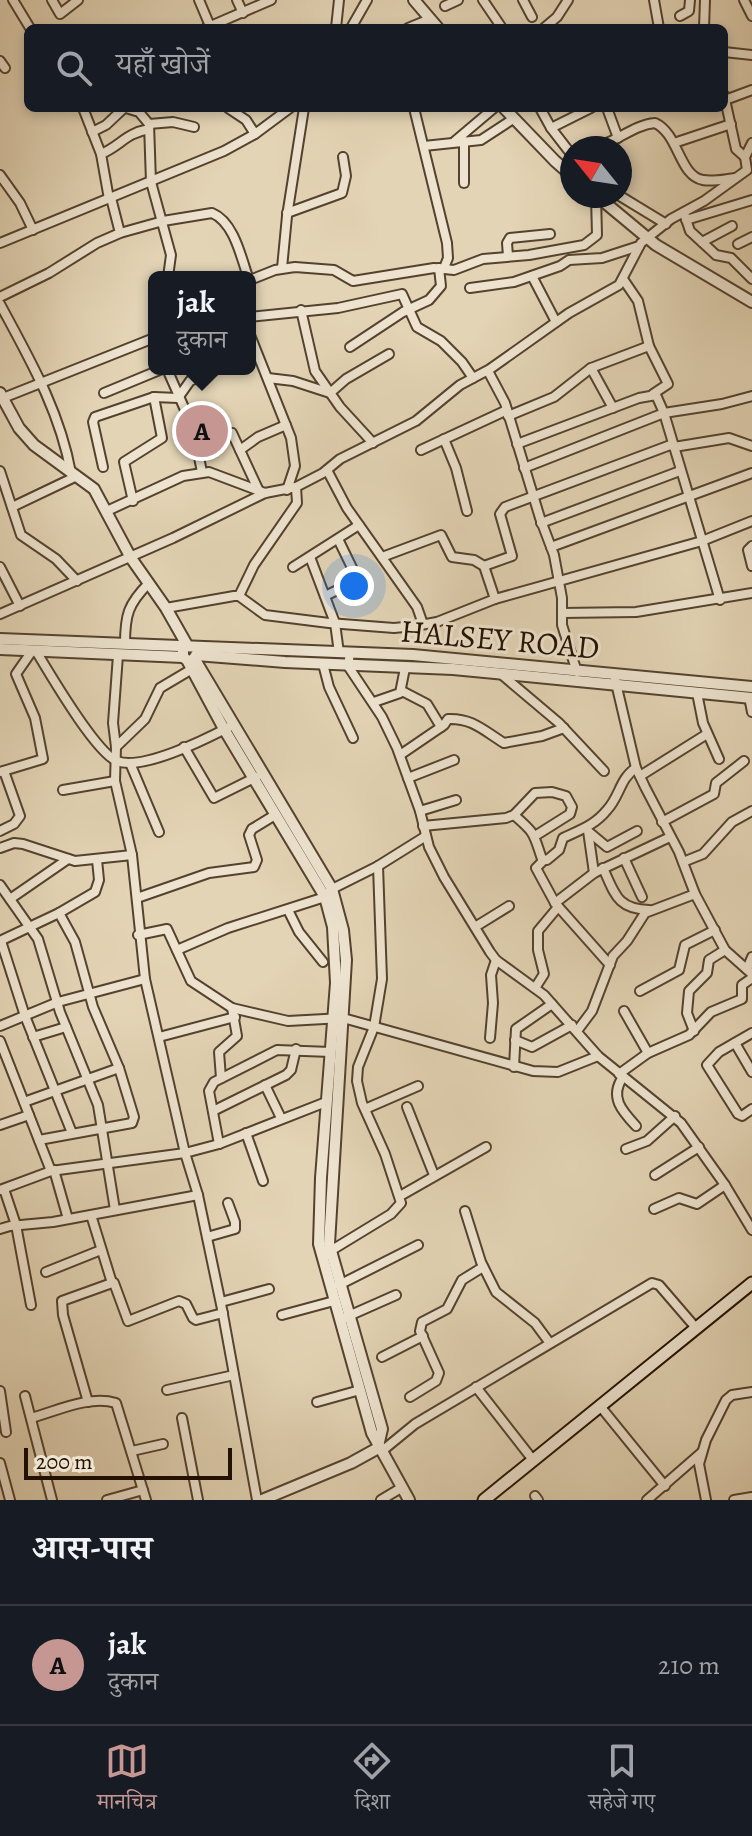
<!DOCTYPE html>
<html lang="hi">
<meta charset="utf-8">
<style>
body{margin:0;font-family:Alegreya,"Noto Serif Devanagari",serif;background:#20242c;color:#f1f3f6}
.compass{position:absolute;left:560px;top:136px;width:72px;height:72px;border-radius:50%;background:#171b24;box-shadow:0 4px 12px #0003;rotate:300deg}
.scale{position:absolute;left:24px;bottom:20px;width:208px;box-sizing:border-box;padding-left:8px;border:4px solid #241101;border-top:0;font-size:22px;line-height:28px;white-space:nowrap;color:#241101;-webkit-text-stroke:6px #ede3cf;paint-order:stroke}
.you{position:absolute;left:354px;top:586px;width:28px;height:28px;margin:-20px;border:6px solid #fff;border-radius:50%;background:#1a73e8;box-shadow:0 0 0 12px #1a73e833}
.badge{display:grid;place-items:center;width:52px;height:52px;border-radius:50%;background:#c59692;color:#111;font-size:26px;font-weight:700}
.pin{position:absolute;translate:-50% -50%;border:4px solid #fff;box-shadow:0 2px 8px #0006}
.popup{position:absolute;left:148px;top:271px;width:108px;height:104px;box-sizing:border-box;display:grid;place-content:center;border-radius:12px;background:#171b24;filter:drop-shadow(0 2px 6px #0005);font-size:26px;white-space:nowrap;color:#9ea1a6}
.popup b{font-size:30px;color:#f1f3f6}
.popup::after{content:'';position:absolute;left:50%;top:100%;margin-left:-16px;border:16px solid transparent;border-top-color:#171b24}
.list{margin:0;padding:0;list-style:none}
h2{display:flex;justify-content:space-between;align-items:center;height:104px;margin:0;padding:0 32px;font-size:34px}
h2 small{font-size:26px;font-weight:400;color:#9ea1a6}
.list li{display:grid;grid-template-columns:52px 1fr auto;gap:24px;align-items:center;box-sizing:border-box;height:120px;padding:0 32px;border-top:2px solid #363941}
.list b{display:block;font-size:30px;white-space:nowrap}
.list p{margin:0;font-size:26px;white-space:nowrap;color:#9ea1a6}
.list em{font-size:26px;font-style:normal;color:#9ea1a6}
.icon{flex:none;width:44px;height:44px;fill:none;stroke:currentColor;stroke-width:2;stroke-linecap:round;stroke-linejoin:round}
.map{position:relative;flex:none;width:752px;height:1500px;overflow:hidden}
.search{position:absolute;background:#171b24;box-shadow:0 4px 12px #0003;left:24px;right:24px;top:24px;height:88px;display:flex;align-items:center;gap:20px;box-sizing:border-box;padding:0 28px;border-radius:12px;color:#9ea1a6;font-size:30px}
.sheet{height:224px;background:#171b24}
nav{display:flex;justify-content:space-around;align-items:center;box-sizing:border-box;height:112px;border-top:2px solid #363941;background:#171b24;font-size:22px;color:#9ea1a6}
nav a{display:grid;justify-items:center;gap:4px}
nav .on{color:#c59692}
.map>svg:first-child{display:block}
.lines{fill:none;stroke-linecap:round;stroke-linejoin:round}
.minor-casing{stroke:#54422e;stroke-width:12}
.tertiary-casing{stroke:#54422e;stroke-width:14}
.secondary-casing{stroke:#241101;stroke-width:15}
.minor{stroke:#ede3cf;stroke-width:8}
.tertiary{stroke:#ede3cf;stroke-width:10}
.secondary{stroke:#ede3cf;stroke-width:11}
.labels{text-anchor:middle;stroke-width:6;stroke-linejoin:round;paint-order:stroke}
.street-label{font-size:32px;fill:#241101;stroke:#ede3cf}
</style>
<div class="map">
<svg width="752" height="1500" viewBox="0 0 752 1500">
<rect width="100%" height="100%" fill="#e3d4b5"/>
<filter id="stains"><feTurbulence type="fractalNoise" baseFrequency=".0025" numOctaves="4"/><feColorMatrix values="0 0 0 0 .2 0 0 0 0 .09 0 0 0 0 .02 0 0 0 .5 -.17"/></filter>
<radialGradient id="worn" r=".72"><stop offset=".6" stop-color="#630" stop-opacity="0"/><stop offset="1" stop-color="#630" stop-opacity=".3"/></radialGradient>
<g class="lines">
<g class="minor-casing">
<g id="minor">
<polyline points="13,0 30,28"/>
<polyline points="52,0 60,14 78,0"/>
<polyline points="199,0 210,26"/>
<polyline points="237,0 243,13"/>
<polyline points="483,0 502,28"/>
<polyline points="523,0 532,17"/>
<polyline points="654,0 659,28"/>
<polyline points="744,0 752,16"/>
<polyline points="445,6 458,0"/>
<polyline points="680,16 689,11 690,0"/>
<polyline points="206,28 271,0"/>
<polyline points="336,28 339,0"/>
<polyline points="351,28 367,0"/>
<polyline points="408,28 430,19"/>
<polyline points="544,28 557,17 568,0"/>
<polyline points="704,28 705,0"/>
<polyline points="724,52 752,55"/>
<polyline points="0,61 5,68"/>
<polyline points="724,95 736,149 745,157"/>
<polyline points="725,100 752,90"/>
<polyline points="83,108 101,154 109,199"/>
<polyline points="126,108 139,112 149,124 151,182 171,255 168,277"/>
<polyline points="228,108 246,120 255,134"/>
<polyline points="414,108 447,243 448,258 444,268"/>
<polyline points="540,108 551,128 568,150"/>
<polyline points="607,108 618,138"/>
<polyline points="149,124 173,122 194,127"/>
<polyline points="551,128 591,108"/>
<polyline points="92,132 106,125 124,108"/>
<polyline points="455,141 494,108"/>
<polyline points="464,141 464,183"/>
<polyline points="674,143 731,124"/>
<polyline points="424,146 481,140 513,119"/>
<path d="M 590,148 C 614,145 632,125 655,123 C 679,134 679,176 703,180 C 713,182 725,179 735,178"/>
<path d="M 101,154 C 122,145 124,134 149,129"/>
<polyline points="0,175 20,203 33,230"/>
<polyline points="620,196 666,224"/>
<polyline points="111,198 120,233"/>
<polyline points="287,213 342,193 346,176 343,157"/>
<polyline points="684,213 690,231 716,255 731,258 752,279"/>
<polyline points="686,220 752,200"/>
<polyline points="702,242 732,226"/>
<polyline points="0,243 224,151 255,134 290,108"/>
<polyline points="738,244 752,237"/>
<polyline points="508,256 507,243 510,238 550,234"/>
<polyline points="282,268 287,216 304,108"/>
<polyline points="532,276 556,322"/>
<polyline points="623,279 638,301 649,346 668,384 653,394"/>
<polyline points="250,280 275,270 295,267 334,270 353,281 434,268 454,270 483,259 529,255 584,245 597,235 596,196"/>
<polyline points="470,288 514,282 560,266 569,260 602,258 639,246"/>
<path d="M 0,297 L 49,273 L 97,243 L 120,233 L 163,221 L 212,213 C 234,222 241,257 248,277"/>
<path d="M 0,304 C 29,358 60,411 71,473"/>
<polyline points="301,310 315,371 340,407 373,443"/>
<polyline points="250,317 338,308 402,294 417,327 441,341 462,362 473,378"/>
<polyline points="250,335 291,438 295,466 287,490"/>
<polyline points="350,347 403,312 429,300 441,286 439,268"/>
<polyline points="591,368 613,408"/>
<polyline points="167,369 193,428 202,472"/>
<polyline points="488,371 505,403 540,518 554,555 562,598 562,625 577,672"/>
<polyline points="268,378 293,381 330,393 346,379 389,354"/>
<polyline points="104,393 162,369"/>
<polyline points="3,398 154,338"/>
<polyline points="508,416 554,397 591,368 649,346"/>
<polyline points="232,433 258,489"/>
<polyline points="444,439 456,468 467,511"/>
<polyline points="517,444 639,398 656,395 664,413 720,600"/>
<polyline points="674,447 729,438 752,446"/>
<polyline points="240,450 258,437 286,425"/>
<polyline points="421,450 507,410"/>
<polyline points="103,467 93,422 95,417 154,397 178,398 190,381 217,369"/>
<polyline points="524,468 664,413 722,404 752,396"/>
<polyline points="327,470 347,508 417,607 423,624"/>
<polyline points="0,471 21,535 56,559 77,581"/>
<polyline points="133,501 124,462 162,438 154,397"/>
<polyline points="12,507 77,476"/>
<polyline points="107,511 183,476 209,472 265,493"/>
<polyline points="541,523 680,471"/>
<polyline points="752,546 748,550 752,566"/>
<polyline points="551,547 752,473"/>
<polyline points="310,557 335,623 339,653"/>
<polyline points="382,557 441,535 452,557 474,560 484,566 495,599"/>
<polyline points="484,566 512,556 500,514 505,507 673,444"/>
<polyline points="0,567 20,606"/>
<polyline points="293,567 359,525"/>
<polyline points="239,596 254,565 297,503 296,487"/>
<polyline points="325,596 352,583 357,578 338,539"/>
<polyline points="166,608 234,596 239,596 265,615 329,623 394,628 415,626 437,622 495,599 702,541 752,521"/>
<polyline points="562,613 636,612 752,593"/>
<polyline points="0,614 173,538 265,493 296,487 323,473 340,459 416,421 460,385 490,369 569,313 619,285 641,243 671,219 704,201 747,170 745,157 752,143"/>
<path d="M 125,644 C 125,615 128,604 149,583"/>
<path d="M 36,651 C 50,674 95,752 117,761 C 142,771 206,739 229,727"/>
<polyline points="350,653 348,666 382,717 397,748 420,811 429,847 444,877 490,952 496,960 544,995 598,1056 681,1123 725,1185 752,1230"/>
<polyline points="118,655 113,723 116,747 115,781 132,855"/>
<polyline points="323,664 329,687 353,738"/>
<polyline points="501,674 559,723 604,771"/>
<polyline points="615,679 636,768 645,787 679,852 695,894 725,950 752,974"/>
<polyline points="402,691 427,704 441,727"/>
<polyline points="697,693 703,723 719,759"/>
<polyline points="749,697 752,712"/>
<polyline points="374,702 400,693 405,668"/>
<polyline points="116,747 145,719 160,688 192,669"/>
<polyline points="184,747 214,798 256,777"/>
<path d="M 400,755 L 444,725 L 448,719 C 473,718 484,731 504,743 L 542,736 L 564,728"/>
<polyline points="130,763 159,832"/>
<polyline points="0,772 43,759 35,718 16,674 32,651"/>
<polyline points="640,776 707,734"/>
<polyline points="408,778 454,760"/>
<polyline points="63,790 115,781"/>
<polyline points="420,811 456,800"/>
<path d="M 514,815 C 536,834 533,833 542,859 L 547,860 L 559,850 L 563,838 C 580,830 595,825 607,810 C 620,796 620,778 636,768"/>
<polyline points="662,822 714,794 716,783 744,761"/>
<polyline points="423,826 506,818 514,815 535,793 552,792 566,796 572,807 570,814 535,836"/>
<polyline points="0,831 14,824 20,816 4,771"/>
<polyline points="588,831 594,873"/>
<polyline points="589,832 607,847 637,831"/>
<polyline points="0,848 14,843 23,844 75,861 132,855 145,979 185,1153 198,1195 222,1309 257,1500"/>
<polyline points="624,858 642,897"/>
<polyline points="544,860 536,868 555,903 610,965"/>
<polyline points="683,862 703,854 732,822 752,811"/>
<path d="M 603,868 C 615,894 617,909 649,910"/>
<polyline points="0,885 38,939 60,1012 98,1105 115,1210"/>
<polyline points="137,898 209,873 254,867 257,860 249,835 252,829 275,815"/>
<polyline points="10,899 68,859"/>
<polyline points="555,903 594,873 670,837"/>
<polyline points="288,910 299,932 323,962"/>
<polyline points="475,927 509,906"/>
<polyline points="138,935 167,929 191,981 232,1008 237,1036 219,1052 221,1078"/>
<polyline points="0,941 59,913 95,892 99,880 97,860"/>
<polyline points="1,941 25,1016 72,1133"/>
<polyline points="177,950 228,928 325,897 332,889 378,866 426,836"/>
<polyline points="747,969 752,957"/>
<polyline points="535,988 544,974 538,950 538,931 558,907"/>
<polyline points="640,991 679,970 685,945 715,930"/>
<polyline points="232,1008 288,1021 343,1018 533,1071 558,1072 598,1056"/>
<polyline points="624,1011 648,1053"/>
<polyline points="0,1026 58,1002 145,979"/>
<polyline points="577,1031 592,1011 613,956 627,941 645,913 695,894"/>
<polyline points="694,1031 687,1013 689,991 707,973 709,960 725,950"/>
<polyline points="752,1033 719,1052 707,1065 738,1114 742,1116 752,1109"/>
<polyline points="33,1037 66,1027"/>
<polyline points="159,1037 235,1017"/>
<polyline points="490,1038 493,1003 491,975 496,960"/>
<polyline points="515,1040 532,1047 572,1025"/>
<polyline points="0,1041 51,1171"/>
<polyline points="735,1043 752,1072"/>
<polyline points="514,1067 516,1029 552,1004"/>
<polyline points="619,1074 648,1053 689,1035 711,1012 742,999 742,985 752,978"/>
<path d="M 623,1077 C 609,1097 622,1111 636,1126"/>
<polyline points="265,1085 281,1118"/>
<polyline points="24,1102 119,1068"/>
<polyline points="407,1107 434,1175"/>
<polyline points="365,1109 418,1086"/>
<polyline points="213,1111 286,1075 291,1070 296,1049"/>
<polyline points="0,1125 29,1115"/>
<polyline points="246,1133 263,1181"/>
<polyline points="39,1140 132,1123 134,1117 119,1068 93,1007 75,942 59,913"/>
<polyline points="219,1144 209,1091 214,1082 277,1050 331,1052"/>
<polyline points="626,1149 647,1141 675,1116"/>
<polyline points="54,1170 68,1219"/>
<polyline points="655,1175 699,1147"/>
<polyline points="4,1189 16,1225 31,1305"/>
<polyline points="0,1190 51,1171 185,1153 219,1144 326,1102"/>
<polyline points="400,1196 486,1147"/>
<polyline points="654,1209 679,1198 697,1204 725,1185"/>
<polyline points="465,1211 481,1262 496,1292 535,1323 549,1342"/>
<polyline points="0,1229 10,1226 53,1222 198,1195"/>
<polyline points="207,1237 235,1229 235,1222 228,1203"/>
<polyline points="327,1253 391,1214 401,1203 385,1154 362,1103 357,1081 358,1067 374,1027 382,979 378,866"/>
<polyline points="46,1272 101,1250"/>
<polyline points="114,1283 128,1321 179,1301 186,1304 193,1318 196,1320 223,1313"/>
<polyline points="339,1285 418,1245"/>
<polyline points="221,1302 269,1289"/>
<polyline points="282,1315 334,1301"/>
<polyline points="344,1318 396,1295"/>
<polyline points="382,1357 423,1336"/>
<polyline points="476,1387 533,1460"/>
<polyline points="167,1390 234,1375"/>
<polyline points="0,1391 6,1432"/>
<polyline points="25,1396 52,1500"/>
<polyline points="410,1397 436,1381 439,1373 420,1331 422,1322 447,1309 462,1280 483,1267"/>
<polyline points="88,1402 63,1315 62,1301 112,1283 91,1215"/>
<polyline points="317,1402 360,1390"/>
<polyline points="600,1406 665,1486"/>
<path d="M 31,1418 C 57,1411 89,1395 116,1403 L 146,1500"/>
<polyline points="182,1418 198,1500"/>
<polyline points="132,1451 163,1444"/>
<polyline points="382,1451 415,1424 652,1283 659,1285 696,1328"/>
<polyline points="0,1463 10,1500"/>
<polyline points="535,1496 538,1500"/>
<polyline points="107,1500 143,1490"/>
<polyline points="381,1500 401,1488"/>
<polyline points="647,1500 701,1453"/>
<polyline points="706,1500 699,1464 706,1440 726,1400 732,1395 752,1392"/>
<polyline points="734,1500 752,1497"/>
</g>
</g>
<g class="tertiary-casing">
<g id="tertiary">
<polyline points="414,0 438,28"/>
<polyline points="504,108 555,161 572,176"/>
<polyline points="597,196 656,245 752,302"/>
<polyline points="0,393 19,428 34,445 94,489 131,558 166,608 187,645"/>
<polyline points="0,639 413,655 752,687"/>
<polyline points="183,648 183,657 187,660 224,729 325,897 333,927 336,983 321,1178 319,1244 372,1433 409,1500"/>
<polyline points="0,649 183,657"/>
<polyline points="196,655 285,662 453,669 752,698"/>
<polyline points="194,658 332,889 343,930 346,960 329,1244 382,1429 379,1442"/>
<polyline points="262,1500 351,1463 380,1447"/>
</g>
</g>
<g class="secondary-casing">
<polyline id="secondary" points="484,1500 752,1283"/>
</g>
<use href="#minor" class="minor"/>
<use href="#tertiary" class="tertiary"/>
<use href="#secondary" class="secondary"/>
</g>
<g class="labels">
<g class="street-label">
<text transform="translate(500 639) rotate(5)" y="11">HALSEY ROAD</text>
</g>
</g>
<rect width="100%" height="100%" filter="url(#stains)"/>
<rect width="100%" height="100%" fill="url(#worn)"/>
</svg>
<svg class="compass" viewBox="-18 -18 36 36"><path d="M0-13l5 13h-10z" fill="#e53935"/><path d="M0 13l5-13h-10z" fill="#9ea1a6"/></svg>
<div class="scale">200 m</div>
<div class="you"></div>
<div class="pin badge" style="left:202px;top:431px">A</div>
<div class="popup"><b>jak</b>दुकान</div>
<div class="search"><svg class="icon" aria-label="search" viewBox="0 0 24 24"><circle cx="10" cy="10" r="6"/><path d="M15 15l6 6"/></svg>यहाँ खोजें</div>
</div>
<section class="sheet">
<h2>आस-पास<small></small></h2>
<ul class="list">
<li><span class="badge">A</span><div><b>jak</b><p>दुकान</p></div><em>210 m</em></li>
</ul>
</section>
<nav>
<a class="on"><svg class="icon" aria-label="map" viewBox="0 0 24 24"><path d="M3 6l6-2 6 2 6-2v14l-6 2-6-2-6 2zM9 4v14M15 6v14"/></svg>मानचित्र</a>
<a><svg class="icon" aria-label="directions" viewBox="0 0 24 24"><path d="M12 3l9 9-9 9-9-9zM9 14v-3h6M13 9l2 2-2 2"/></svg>दिशा</a>
<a><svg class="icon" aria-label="saved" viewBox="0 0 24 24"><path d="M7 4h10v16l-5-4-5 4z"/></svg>सहेजे गए</a>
</nav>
